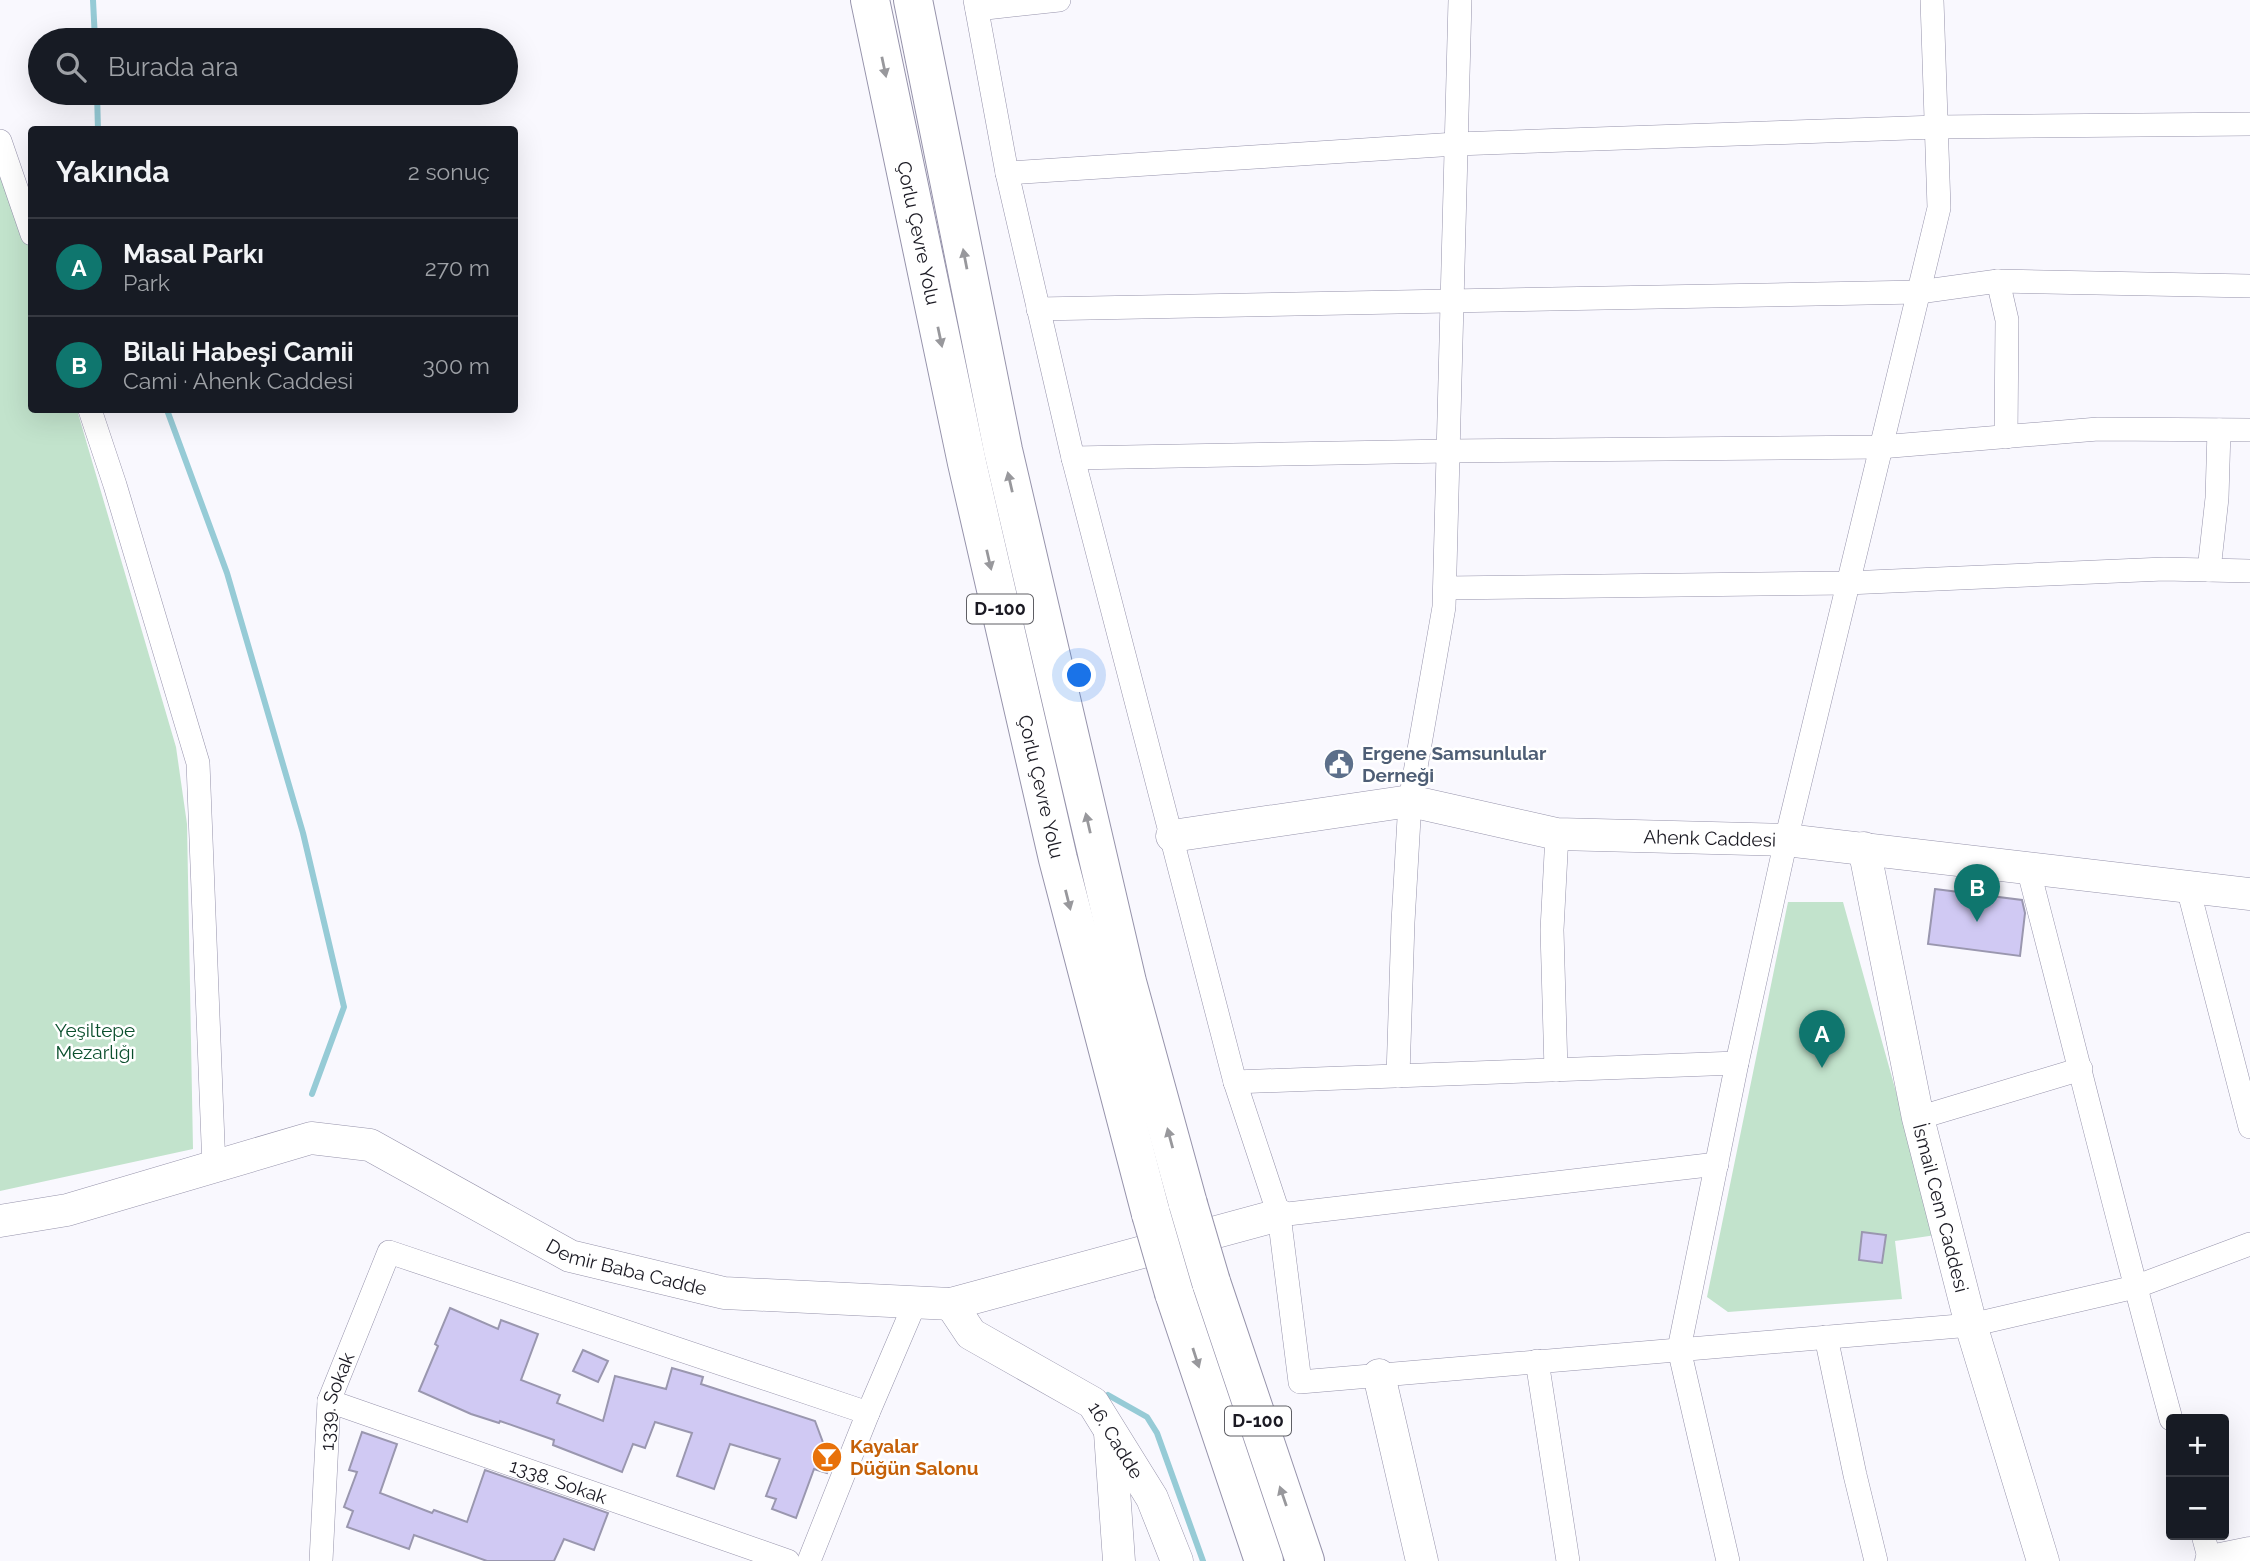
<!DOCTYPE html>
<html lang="tr">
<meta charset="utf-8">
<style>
body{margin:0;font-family:Raleway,sans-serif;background:#20242c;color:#f1f3f6}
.controls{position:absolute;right:21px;bottom:21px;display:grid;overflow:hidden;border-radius:7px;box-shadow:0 7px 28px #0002}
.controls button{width:63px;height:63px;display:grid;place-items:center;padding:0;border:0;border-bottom:2px solid #363941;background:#171b24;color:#f1f3f6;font:35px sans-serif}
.you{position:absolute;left:1080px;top:676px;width:24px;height:24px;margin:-18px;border:5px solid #fff;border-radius:50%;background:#1a73e8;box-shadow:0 0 0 10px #1a73e833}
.badge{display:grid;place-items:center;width:46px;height:46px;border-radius:50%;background:#0f766e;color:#fff;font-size:23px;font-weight:700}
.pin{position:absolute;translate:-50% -58px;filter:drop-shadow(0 2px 4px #0008)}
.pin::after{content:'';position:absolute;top:37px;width:24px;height:21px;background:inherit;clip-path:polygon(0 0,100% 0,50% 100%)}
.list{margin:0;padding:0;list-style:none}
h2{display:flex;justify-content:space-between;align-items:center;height:91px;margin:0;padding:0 28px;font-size:30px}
h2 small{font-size:23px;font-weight:400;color:#9ea1a6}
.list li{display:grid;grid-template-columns:46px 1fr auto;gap:21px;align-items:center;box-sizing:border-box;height:98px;padding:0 28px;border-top:2px solid #363941}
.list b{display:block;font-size:26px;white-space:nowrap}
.list p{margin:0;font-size:23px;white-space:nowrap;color:#9ea1a6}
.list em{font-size:23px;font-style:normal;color:#9ea1a6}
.icon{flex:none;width:38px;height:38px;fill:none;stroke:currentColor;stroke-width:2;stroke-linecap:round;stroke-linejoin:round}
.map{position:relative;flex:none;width:2250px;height:1561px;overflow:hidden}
.search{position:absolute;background:#171b24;box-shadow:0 7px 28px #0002;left:28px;top:28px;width:490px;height:77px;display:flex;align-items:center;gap:18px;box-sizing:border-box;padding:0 24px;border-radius:38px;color:#9ea1a6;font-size:26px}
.panel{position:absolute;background:#171b24;box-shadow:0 7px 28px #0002;left:28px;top:126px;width:490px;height:287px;border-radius:7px}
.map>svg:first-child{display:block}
.green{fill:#c2e3cc}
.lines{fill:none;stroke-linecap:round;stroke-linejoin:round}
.stream{stroke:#96cbd6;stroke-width:6}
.building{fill:#d0c9f3;stroke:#9a97af;stroke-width:2}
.street-casing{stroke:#9693ab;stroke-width:24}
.secondary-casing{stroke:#9693ab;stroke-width:33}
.highway-casing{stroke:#9693ab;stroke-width:40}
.street{stroke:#fff;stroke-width:23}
.secondary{stroke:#fff;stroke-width:32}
.highway{stroke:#fff;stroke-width:38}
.highway-bridge-casing{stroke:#9693ab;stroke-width:40;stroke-linecap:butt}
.highway-bridge{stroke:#fff;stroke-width:38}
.oneway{fill:#98989c}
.labels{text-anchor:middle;stroke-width:5;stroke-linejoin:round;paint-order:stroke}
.shield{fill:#fff;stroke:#5f5f65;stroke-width:2}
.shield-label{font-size:18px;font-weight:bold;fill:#1b1a23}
.street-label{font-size:19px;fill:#1b1a23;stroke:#fff}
.service-label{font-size:19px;font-weight:bold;fill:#4e5e75;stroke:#fff;text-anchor:start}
.park-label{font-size:19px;fill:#0b4f2d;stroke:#fff}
.food-label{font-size:19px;font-weight:bold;fill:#c56008;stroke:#fff;text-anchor:start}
</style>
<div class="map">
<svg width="2250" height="1561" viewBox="0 0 2250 1561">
<rect width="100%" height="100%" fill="#f9f8fe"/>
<g class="green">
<polygon points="0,148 31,255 32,410 77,410 176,747 187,824 193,1149 0,1191"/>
<polygon points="1788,902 1843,902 1936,1235 1895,1241 1902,1299 1728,1312 1707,1297"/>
</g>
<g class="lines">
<g class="stream">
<polyline points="93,0 95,40"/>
<polyline points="97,93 98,130"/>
<polyline points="167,410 227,573 303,833 344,1007 312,1094"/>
<polyline points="1108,1395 1147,1417 1157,1433 1203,1561"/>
</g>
</g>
<g class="building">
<polygon points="1935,889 2022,900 2025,913 2020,956 1928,944"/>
<polygon points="1862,1232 1886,1235 1882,1263 1859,1260"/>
<polygon points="450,1308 498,1329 501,1320 538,1334 521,1380 560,1395 557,1403 603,1421 615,1376 666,1389 672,1368 703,1377 701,1384 815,1421 831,1464 827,1473 814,1469 796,1518 772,1509 776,1499 766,1496 780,1459 730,1444 714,1489 677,1476 692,1433 655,1422 645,1448 633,1444 622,1472 553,1445 554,1440 500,1421 499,1423 471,1414 419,1391 438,1346 435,1344"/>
<polygon points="583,1350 608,1361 598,1382 573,1371"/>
<polygon points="362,1432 397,1444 380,1493 432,1513 434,1510 467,1522 485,1470 608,1513 594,1550 564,1539 554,1561 487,1561 414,1535 409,1549 347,1527 353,1511 344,1507 357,1472 349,1470"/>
</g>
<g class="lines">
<g class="street-casing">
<g id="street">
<polyline points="975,0 1007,173 1073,458 1235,1082 1279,1215 1300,1382 1971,1325 2135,1287 2250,1244"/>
<polyline points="977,9 1059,0"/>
<polyline points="0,141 32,234"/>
<polyline points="1007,173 1456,144 1937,127 2250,124"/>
<polyline points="1998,281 2007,320 2006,437"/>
<polyline points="1038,309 1919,292 1998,281 2250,286"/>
<polyline points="90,410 115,485 198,763 214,1168"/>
<polyline points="1073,458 1448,451 1880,447 2098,429 2250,430"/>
<polyline points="2209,570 2217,498 2219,430"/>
<polyline points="1445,588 1847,583 2164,569 2250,571"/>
<path d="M 2028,868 C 2076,1052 2121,1236 2171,1419"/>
<polyline points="2188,888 2250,1127"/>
<polyline points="1556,1070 1552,930 1557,834"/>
<polyline points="1398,1076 1403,922 1410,801 1444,607 1460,0"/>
<polyline points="1235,1082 1737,1063"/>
<polyline points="1918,1118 2081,1069"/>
<polyline points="1279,1215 1717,1164"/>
<polyline points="1826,1337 1855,1475 1876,1561"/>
<polyline points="1537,1361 1568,1561"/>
<path id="s1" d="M 329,1401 L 788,1561"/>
<polyline points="2203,1535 2210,1561"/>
<path id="s2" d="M 321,1561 L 329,1401 L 389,1252 L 868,1413"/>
<polyline points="809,1561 868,1413 915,1303"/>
<polyline points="1728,1561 1679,1349 1737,1063 1786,840 1939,208 1932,0"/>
</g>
</g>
<g class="secondary-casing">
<g id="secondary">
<path id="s3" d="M 1172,836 L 1410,801 L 1557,834 L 1786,840 L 2250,894"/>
<path id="s4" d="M 1864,848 L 1918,1118 L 1971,1325 L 2043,1561"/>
<path id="s5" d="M 0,1221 L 67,1210 L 311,1138 L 370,1145 L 570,1256 L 724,1293 L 951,1304 L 1279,1215"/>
<path id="s6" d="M 951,1304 L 971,1334 L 1093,1403 L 1152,1498 L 1177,1561"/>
<polyline points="1379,1375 1422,1561"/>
<polyline points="1110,1433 1119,1561"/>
<polyline points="2211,1561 2250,1553"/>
</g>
</g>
<g class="highway-casing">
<g id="highway">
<path id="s7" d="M 870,0 L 967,463 L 1058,859 L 1151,1214"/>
<polyline points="913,0 1003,450 1127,982 1188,1204"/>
<polyline points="1211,1282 1305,1561"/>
<polyline points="1174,1293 1264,1561"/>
</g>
</g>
<use href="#street" class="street"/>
<use href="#secondary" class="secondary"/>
<use href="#highway" class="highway"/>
<g class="highway-bridge-casing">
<g id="highway-bridge">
<polyline points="1188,1204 1211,1282"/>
<polyline points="1151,1214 1174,1293"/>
</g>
</g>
<use href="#highway-bridge" class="highway-bridge"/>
</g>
<defs><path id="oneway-solid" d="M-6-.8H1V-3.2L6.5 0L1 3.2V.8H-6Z" transform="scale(1.75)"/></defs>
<g class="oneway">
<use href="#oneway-solid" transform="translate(884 67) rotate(78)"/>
<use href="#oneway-solid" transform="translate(965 259) rotate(-101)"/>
<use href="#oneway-solid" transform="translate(940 337) rotate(78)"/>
<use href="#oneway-solid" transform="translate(1010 482) rotate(-103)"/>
<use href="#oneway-solid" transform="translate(989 560) rotate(77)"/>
<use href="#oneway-solid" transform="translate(1088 823) rotate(-103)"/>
<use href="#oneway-solid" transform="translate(1068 900) rotate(76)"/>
<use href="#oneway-solid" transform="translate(1170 1138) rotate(-105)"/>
<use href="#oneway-solid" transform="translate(1196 1358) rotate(72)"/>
<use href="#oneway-solid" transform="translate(1283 1496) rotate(-109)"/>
</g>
<defs>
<g id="civic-disc" transform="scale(1.575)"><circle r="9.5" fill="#5c6f8a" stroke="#fff"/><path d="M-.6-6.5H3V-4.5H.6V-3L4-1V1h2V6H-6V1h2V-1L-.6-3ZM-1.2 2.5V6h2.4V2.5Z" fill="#fff"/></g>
<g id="bar-disc" transform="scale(1.575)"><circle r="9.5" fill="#e8710a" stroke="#fff"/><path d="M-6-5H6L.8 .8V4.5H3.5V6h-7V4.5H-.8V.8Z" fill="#fff"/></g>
</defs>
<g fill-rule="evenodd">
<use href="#civic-disc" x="1339" y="764"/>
<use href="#bar-disc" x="827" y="1457"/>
</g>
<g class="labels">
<g class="shield">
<rect x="967" y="594.5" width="66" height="29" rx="5"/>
<rect x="1225" y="1406.5" width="66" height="29" rx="5"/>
</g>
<g class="shield-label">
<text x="1000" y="615">D-100</text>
<text x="1258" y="1427">D-100</text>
</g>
<g class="street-label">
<text dy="7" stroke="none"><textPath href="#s7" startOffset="238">Çorlu Çevre Yolu</textPath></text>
<text dy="7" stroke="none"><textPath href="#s7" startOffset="805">Çorlu Çevre Yolu</textPath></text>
<text dy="7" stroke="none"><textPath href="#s3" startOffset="544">Ahenk Caddesi</textPath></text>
<text dy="7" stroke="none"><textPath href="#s4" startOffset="368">İsmail Cem Caddesi</textPath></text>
<text dy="7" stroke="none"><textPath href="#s5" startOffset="668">Demir Baba Cadde</textPath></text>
<text dy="7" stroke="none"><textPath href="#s2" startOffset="161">1339. Sokak</textPath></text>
<text dy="7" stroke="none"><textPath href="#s6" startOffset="220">16. Cadde</textPath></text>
<text dy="7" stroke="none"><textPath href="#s1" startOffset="243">1338. Sokak</textPath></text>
</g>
<g class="service-label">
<text x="1362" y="760">Ergene Samsunlular<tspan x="1362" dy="22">Derneği</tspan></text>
</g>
<g class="park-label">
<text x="95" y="1037">Yeşiltepe<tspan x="95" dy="22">Mezarlığı</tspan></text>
</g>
<g class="food-label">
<text x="850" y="1453">Kayalar<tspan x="850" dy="22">Düğün Salonu</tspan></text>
</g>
</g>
</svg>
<div class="controls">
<button>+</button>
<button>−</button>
</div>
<div class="you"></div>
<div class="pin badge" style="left:1822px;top:1068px">A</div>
<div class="pin badge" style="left:1977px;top:922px">B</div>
<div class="search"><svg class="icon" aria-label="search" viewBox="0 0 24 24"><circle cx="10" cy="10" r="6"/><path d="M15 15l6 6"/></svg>Burada ara</div>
<section class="panel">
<h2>Yakında<small>2 sonuç</small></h2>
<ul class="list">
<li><span class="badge">A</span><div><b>Masal Parkı</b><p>Park</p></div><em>270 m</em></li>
<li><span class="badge">B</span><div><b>Bilali Habeşi Camii</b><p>Cami · Ahenk Caddesi</p></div><em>300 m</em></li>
</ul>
</section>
</div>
